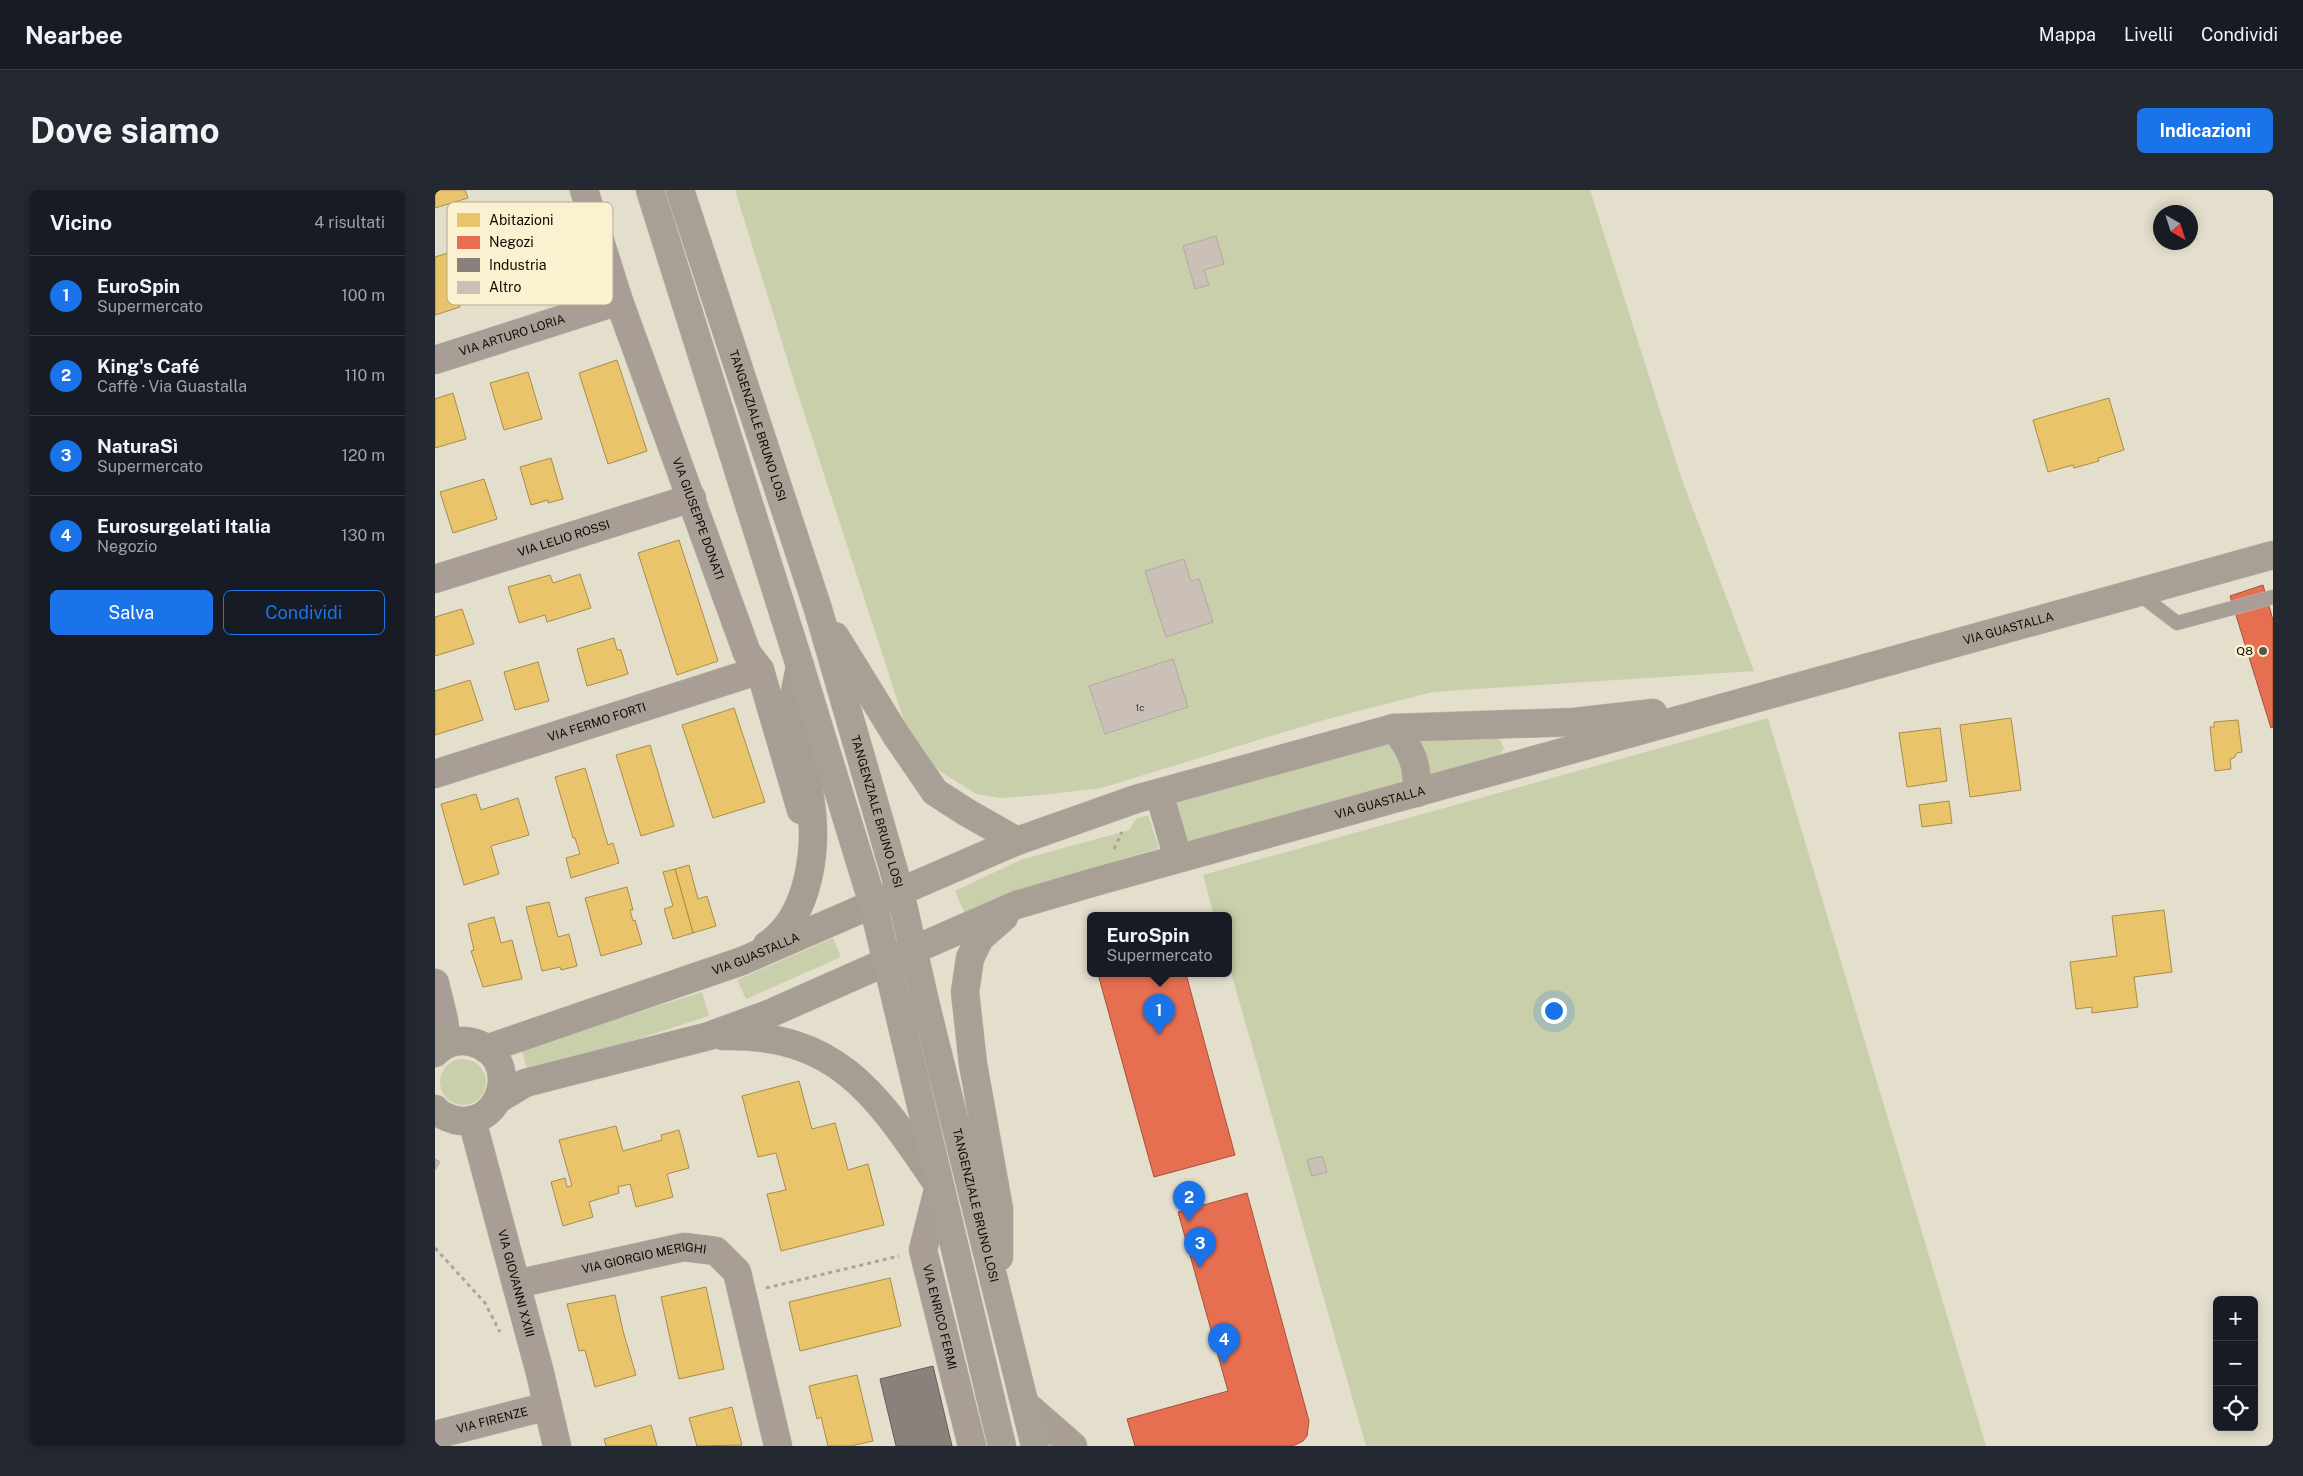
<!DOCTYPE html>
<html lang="it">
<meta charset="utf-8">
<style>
body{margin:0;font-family:"Public Sans",sans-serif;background:#242831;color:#f1f3f6}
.controls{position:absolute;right:15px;bottom:15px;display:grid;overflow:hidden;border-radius:8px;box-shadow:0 2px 12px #0003}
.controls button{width:45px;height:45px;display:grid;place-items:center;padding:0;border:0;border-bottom:1px solid #363941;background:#171b24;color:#f1f3f6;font:25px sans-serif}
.compass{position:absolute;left:1718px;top:15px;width:45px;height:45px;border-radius:50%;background:#171b24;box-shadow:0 2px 12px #0003;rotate:141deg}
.you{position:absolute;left:1118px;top:820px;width:18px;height:18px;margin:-12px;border:4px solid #fff;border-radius:50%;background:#1a73e8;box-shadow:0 0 0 8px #1a73e833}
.badge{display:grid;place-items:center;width:32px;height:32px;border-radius:50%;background:#1a73e8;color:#fff;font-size:16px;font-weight:700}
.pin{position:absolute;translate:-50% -41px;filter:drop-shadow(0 1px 2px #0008)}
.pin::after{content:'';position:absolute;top:26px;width:18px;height:15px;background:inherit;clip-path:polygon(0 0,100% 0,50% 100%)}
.popup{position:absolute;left:652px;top:722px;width:145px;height:65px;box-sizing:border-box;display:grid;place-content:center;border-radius:8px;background:#171b24;filter:drop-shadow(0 1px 4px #0005);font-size:16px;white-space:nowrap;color:#9ea1a6}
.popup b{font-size:19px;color:#f1f3f6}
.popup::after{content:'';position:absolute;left:50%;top:100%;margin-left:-10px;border:10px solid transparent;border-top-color:#171b24}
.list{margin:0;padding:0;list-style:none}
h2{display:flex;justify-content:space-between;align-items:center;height:65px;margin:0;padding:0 20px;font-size:21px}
h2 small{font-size:16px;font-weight:400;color:#9ea1a6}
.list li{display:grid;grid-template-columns:32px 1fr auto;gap:15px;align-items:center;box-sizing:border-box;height:80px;padding:0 20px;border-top:1px solid #363941}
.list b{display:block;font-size:19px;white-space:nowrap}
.list p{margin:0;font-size:16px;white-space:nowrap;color:#9ea1a6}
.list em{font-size:16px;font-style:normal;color:#9ea1a6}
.actions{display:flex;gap:10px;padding:15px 20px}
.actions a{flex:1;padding:11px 0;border:1px solid #1a73e8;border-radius:8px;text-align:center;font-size:18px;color:#1a73e8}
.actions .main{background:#1a73e8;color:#fff}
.icon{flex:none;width:28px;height:28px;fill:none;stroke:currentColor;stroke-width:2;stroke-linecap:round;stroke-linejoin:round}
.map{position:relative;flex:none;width:1838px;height:1256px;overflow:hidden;border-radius:8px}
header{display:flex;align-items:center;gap:30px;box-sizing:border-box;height:70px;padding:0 25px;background:#171b24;border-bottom:1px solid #363941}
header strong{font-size:24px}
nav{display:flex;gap:28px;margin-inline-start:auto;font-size:18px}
.intro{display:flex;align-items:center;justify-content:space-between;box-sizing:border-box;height:120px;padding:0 30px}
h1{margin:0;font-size:35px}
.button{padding:12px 22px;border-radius:8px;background:#1a73e8;color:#fff;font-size:18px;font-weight:700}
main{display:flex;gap:30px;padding:0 30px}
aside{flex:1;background:#171b24;border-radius:8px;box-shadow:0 2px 12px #0003}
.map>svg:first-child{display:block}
.green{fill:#cacfab}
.homes{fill:#e9c46a;stroke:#a88c4b}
.shops{fill:#e76f51;stroke:#a6513a}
.industry{fill:#8a817c;stroke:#655e58}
.building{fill:#cac0b8;stroke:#b1a8a0}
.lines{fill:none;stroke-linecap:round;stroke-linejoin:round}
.lane-casing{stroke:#c0bbae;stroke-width:15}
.street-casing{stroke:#c0bbae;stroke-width:29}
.secondary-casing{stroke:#c0bbae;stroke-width:29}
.primary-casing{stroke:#c0bbae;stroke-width:29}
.path{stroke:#aba49b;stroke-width:3;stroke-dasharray:4 4;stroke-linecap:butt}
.lane{stroke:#a89e96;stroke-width:14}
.street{stroke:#a89e96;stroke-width:28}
.secondary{stroke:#a69d93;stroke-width:28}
.primary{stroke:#a8a095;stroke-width:28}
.poi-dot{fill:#5a554a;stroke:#fbf0d0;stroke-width:2}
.labels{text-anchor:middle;stroke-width:5;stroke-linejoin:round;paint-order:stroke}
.number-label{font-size:10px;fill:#3e3830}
.street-label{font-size:12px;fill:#0f0b03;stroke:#fbf0d0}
.poi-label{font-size:12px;fill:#0f0b03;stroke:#fbf0d0;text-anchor:end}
.key{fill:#fbf0d0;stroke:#b4ab92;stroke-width:1}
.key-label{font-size:14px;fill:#0f0b03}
</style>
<header>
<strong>Nearbee</strong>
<nav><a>Mappa</a><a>Livelli</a><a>Condividi</a></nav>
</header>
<div class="intro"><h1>Dove siamo</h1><a class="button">Indicazioni</a></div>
<main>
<aside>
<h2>Vicino<small>4 risultati</small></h2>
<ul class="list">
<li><span class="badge">1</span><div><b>EuroSpin</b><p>Supermercato</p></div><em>100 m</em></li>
<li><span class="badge">2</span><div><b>King's Café</b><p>Caffè · Via Guastalla</p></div><em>110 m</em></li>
<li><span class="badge">3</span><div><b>NaturaSì</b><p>Supermercato</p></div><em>120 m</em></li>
<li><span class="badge">4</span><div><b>Eurosurgelati Italia</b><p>Negozio</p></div><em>130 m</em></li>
</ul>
<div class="actions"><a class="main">Salva</a><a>Condividi</a></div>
</aside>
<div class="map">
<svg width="1838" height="1256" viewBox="0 0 1838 1256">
<rect width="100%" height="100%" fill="#e4decd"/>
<g class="green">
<polygon points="300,0 1155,0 1247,290 1319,481 997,502 889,530 666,598 607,605 565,608 541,604 503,580 472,540 362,201"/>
<polygon points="1333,528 1551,1256 931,1256 793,772 793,726 779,726 768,685"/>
<polygon points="1028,549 1064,549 1069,558 1062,568 992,587 984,552"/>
<polygon points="952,553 959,555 972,590 966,598 753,653 740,608"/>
<polygon points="713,625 724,658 596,696 529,722 520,701 585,670 694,640 701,629"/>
<polygon points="398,748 406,767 311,809 302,790"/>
<polygon points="267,802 274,826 94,884 86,859"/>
<circle cx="28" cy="892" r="23"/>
</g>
<g class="homes">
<polygon points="0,0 30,0 33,8 0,18"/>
<polygon points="132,27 148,79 104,93 98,73 81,78 71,45"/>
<polygon points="25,59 36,93 19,98 25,117 0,125 0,67"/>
<polygon points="182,170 212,261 173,274 144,183"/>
<polygon points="93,182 107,229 69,240 55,193"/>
<polygon points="18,203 31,249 0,258 0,209"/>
<polygon points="1674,208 1689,260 1663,268 1664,271 1639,278 1638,275 1613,282 1598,230"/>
<polygon points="116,268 128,309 113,313 113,310 96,315 85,277"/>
<polygon points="49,289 62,329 18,343 5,302"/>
<polygon points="244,350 283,471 242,485 203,363"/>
<polygon points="145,384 156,418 112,432 110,425 84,433 73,397 115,385 118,393"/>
<polygon points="27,419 39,454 0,466 0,427"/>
<polygon points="179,448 182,460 186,460 193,484 152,496 142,459"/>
<polygon points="103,472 114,511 80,520 69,482"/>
<polygon points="35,490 48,530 0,545 0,501"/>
<polygon points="299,518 330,612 278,628 247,535"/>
<polygon points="1576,528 1586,600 1535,607 1525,535"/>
<polygon points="1803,530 1807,562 1802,563 1799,568 1795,569 1796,579 1780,581 1775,537 1779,537 1779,532"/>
<polygon points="1505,538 1512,591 1472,597 1464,543"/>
<polygon points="215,555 239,636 206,646 181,565"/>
<polygon points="150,578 173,655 178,653 184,673 136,688 131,668 145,664 140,648 138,648 120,587"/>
<polygon points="41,604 46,620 83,608 94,645 56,656 64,684 29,695 6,614"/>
<polygon points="1514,611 1517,633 1487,637 1484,615"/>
<polygon points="254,675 263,709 272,706 281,736 258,743 240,679"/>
<polygon points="240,679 258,743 238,749 229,719 238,716 228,682"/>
<polygon points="192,697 198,720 195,720 198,731 200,730 207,754 166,766 150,708"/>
<polygon points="114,712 123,747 134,744 142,776 126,780 125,777 107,781 91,717"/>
<polygon points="1729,720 1737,782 1699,787 1703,817 1657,823 1657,817 1641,819 1635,772 1682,766 1677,726"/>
<polygon points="59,727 66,753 77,750 87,789 48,797 36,761 39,760 33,734"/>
<polygon points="364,891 377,939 400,933 413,980 433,974 449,1035 346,1061 332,1004 351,1000 341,963 323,967 307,906"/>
<polygon points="181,936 188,961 227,950 226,945 244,940 254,978 232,984 238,1007 201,1017 195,994 183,997 184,1003 154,1012 158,1027 128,1036 116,992 130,988 132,997 137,996 124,950"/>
<polygon points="455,1088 466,1136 365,1161 354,1112"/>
<polygon points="271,1097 289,1179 244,1189 226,1107"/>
<polygon points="180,1105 188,1141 201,1185 160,1197 150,1160 144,1161 132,1114"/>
<polygon points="422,1185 438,1251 416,1256 393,1256 386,1227 382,1229 374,1196"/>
<polygon points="297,1217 307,1255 262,1256 254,1228"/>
<polygon points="216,1235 222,1256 171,1256 169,1249"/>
</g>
<g class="shops">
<polygon points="1828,395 1838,430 1838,537 1836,538 1795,406"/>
<polygon points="663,784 751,784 800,965 719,987"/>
<polygon points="812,1003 874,1231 872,1246 868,1251 858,1256 700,1256 692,1229 793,1201 743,1022"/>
</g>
<polygon class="industry" points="498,1176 517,1256 461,1256 445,1189"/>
<g class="building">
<polygon points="781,46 789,74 769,80 774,95 760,99 748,56"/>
<polygon points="749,369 756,391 764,389 778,432 731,447 710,381"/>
<polygon points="738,469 753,517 670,544 654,496"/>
<polygon points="887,966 892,982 877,986 872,970"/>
<polygon points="0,969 5,972 0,980"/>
</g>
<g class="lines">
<g class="lane-casing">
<polyline id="lane" points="1703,403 1742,433 1838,407"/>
</g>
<g class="street-casing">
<g id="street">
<path id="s1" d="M 149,0 L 184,111 L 312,463 L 325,480 L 366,620"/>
<path id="s2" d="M 0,170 L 184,111"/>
<path id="s3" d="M 0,389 L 257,308"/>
<path id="s4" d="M 0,584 L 325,480"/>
<polyline points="0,793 9,830 12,854"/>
<path id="s5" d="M 37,930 L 105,1183 L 122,1256"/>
<path id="s6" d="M 504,996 L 488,1060 L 537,1256"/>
<path id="s7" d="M 81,1094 L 249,1057 L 281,1061 L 302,1082 L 343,1256"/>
<polyline points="591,1215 638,1256"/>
<path id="s8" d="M 0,1245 L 113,1216"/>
</g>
</g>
<g class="secondary-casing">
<g id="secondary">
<path d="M 332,755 C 376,726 383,655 375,607 C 371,583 362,560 358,536 C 355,517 362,495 365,476"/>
<path d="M 288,846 C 406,843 444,909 504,996"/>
<path id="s9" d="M 51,859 L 307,771 L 438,714"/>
<path d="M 0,863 C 9,853 23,849 36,852 C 87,863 70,940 20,930 C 13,928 5,925 0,919"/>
<polyline points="62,910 90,893 274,846 336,823 451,772"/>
</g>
</g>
<g class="primary-casing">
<g id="primary">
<polyline points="215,0 365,476 438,714 567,1256"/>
<path id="s10" d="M 245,0 L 383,419 L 465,702 L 491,816 L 600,1256"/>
<polyline points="400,446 461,545 500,602 531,622 582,651"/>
<path d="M 959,538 C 977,560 983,575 982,603"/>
<polyline points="724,603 743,668"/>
<polyline points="448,709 582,651 701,609 959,538 1139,532 1218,523"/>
<path id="s11" d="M 451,772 L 581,715 L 663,691 L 1838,365"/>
<polyline points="564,1067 564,1019 538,874 530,802 535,768 545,748 569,727"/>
</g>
</g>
<g class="path">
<polyline points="679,659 687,642"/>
<polyline points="0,1058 50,1113 65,1142"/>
<polyline points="331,1098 464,1066"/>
</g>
<use href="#lane" class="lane"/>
<use href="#street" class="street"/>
<use href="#secondary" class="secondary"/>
<use href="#primary" class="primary"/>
</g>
<circle class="poi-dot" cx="1828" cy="461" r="5"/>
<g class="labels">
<g class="number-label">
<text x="705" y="521">1c</text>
</g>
<g class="street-label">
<text dy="4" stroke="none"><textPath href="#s2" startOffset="81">VIA ARTURO LORIA</textPath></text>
<text dy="4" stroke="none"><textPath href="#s10" startOffset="248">TANGENZIALE BRUNO LOSI</textPath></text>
<text dy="4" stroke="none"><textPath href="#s1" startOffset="348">VIA GIUSEPPE DONATI</textPath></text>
<text dy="4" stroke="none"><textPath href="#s3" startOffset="135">VIA LELIO ROSSI</textPath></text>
<text dy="4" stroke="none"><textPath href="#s11" startOffset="1172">VIA GUASTALLA</textPath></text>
<text dy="4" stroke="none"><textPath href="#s4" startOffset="170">VIA FERMO FORTI</textPath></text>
<text dy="4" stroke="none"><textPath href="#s11" startOffset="520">VIA GUASTALLA</textPath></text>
<text dy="4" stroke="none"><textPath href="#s10" startOffset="652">TANGENZIALE BRUNO LOSI</textPath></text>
<text dy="4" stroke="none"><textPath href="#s9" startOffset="286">VIA GUASTALLA</textPath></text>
<text dy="4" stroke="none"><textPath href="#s10" startOffset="1058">TANGENZIALE BRUNO LOSI</textPath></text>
<text dy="4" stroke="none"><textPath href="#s7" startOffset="131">VIA GIORGIO MERIGHI</textPath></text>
<text dy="4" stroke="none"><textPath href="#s5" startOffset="169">VIA GIOVANNI XXIII</textPath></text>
<text dy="4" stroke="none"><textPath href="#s6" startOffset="135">VIA ENRICO FERMI</textPath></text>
<text dy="4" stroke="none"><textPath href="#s8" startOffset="59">VIA FIRENZE</textPath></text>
</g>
<g class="poi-label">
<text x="1818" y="465">Q8</text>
</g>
</g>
<rect x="12" y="12" width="166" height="103" rx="8" class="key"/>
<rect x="22" y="23" width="23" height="14" fill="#e9c46a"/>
<rect x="22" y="46" width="23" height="13" fill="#e76f51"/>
<rect x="22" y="68" width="23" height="14" fill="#8a817c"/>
<rect x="22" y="91" width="23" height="13" fill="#cac0b8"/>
<g class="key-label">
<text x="54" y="35">Abitazioni</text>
<text x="54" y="57">Negozi</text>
<text x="54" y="80">Industria</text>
<text x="54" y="102">Altro</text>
</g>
</svg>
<div class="controls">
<button>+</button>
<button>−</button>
<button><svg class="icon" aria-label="locate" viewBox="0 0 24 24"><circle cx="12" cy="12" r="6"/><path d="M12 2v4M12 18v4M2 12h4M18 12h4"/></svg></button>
</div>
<svg class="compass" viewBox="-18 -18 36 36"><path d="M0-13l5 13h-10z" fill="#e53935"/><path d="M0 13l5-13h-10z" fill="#9ea1a6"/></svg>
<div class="you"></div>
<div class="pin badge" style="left:724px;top:845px">1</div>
<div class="popup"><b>EuroSpin</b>Supermercato</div>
<div class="pin badge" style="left:754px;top:1032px">2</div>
<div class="pin badge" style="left:765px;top:1078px">3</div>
<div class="pin badge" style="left:789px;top:1174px">4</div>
</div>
</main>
